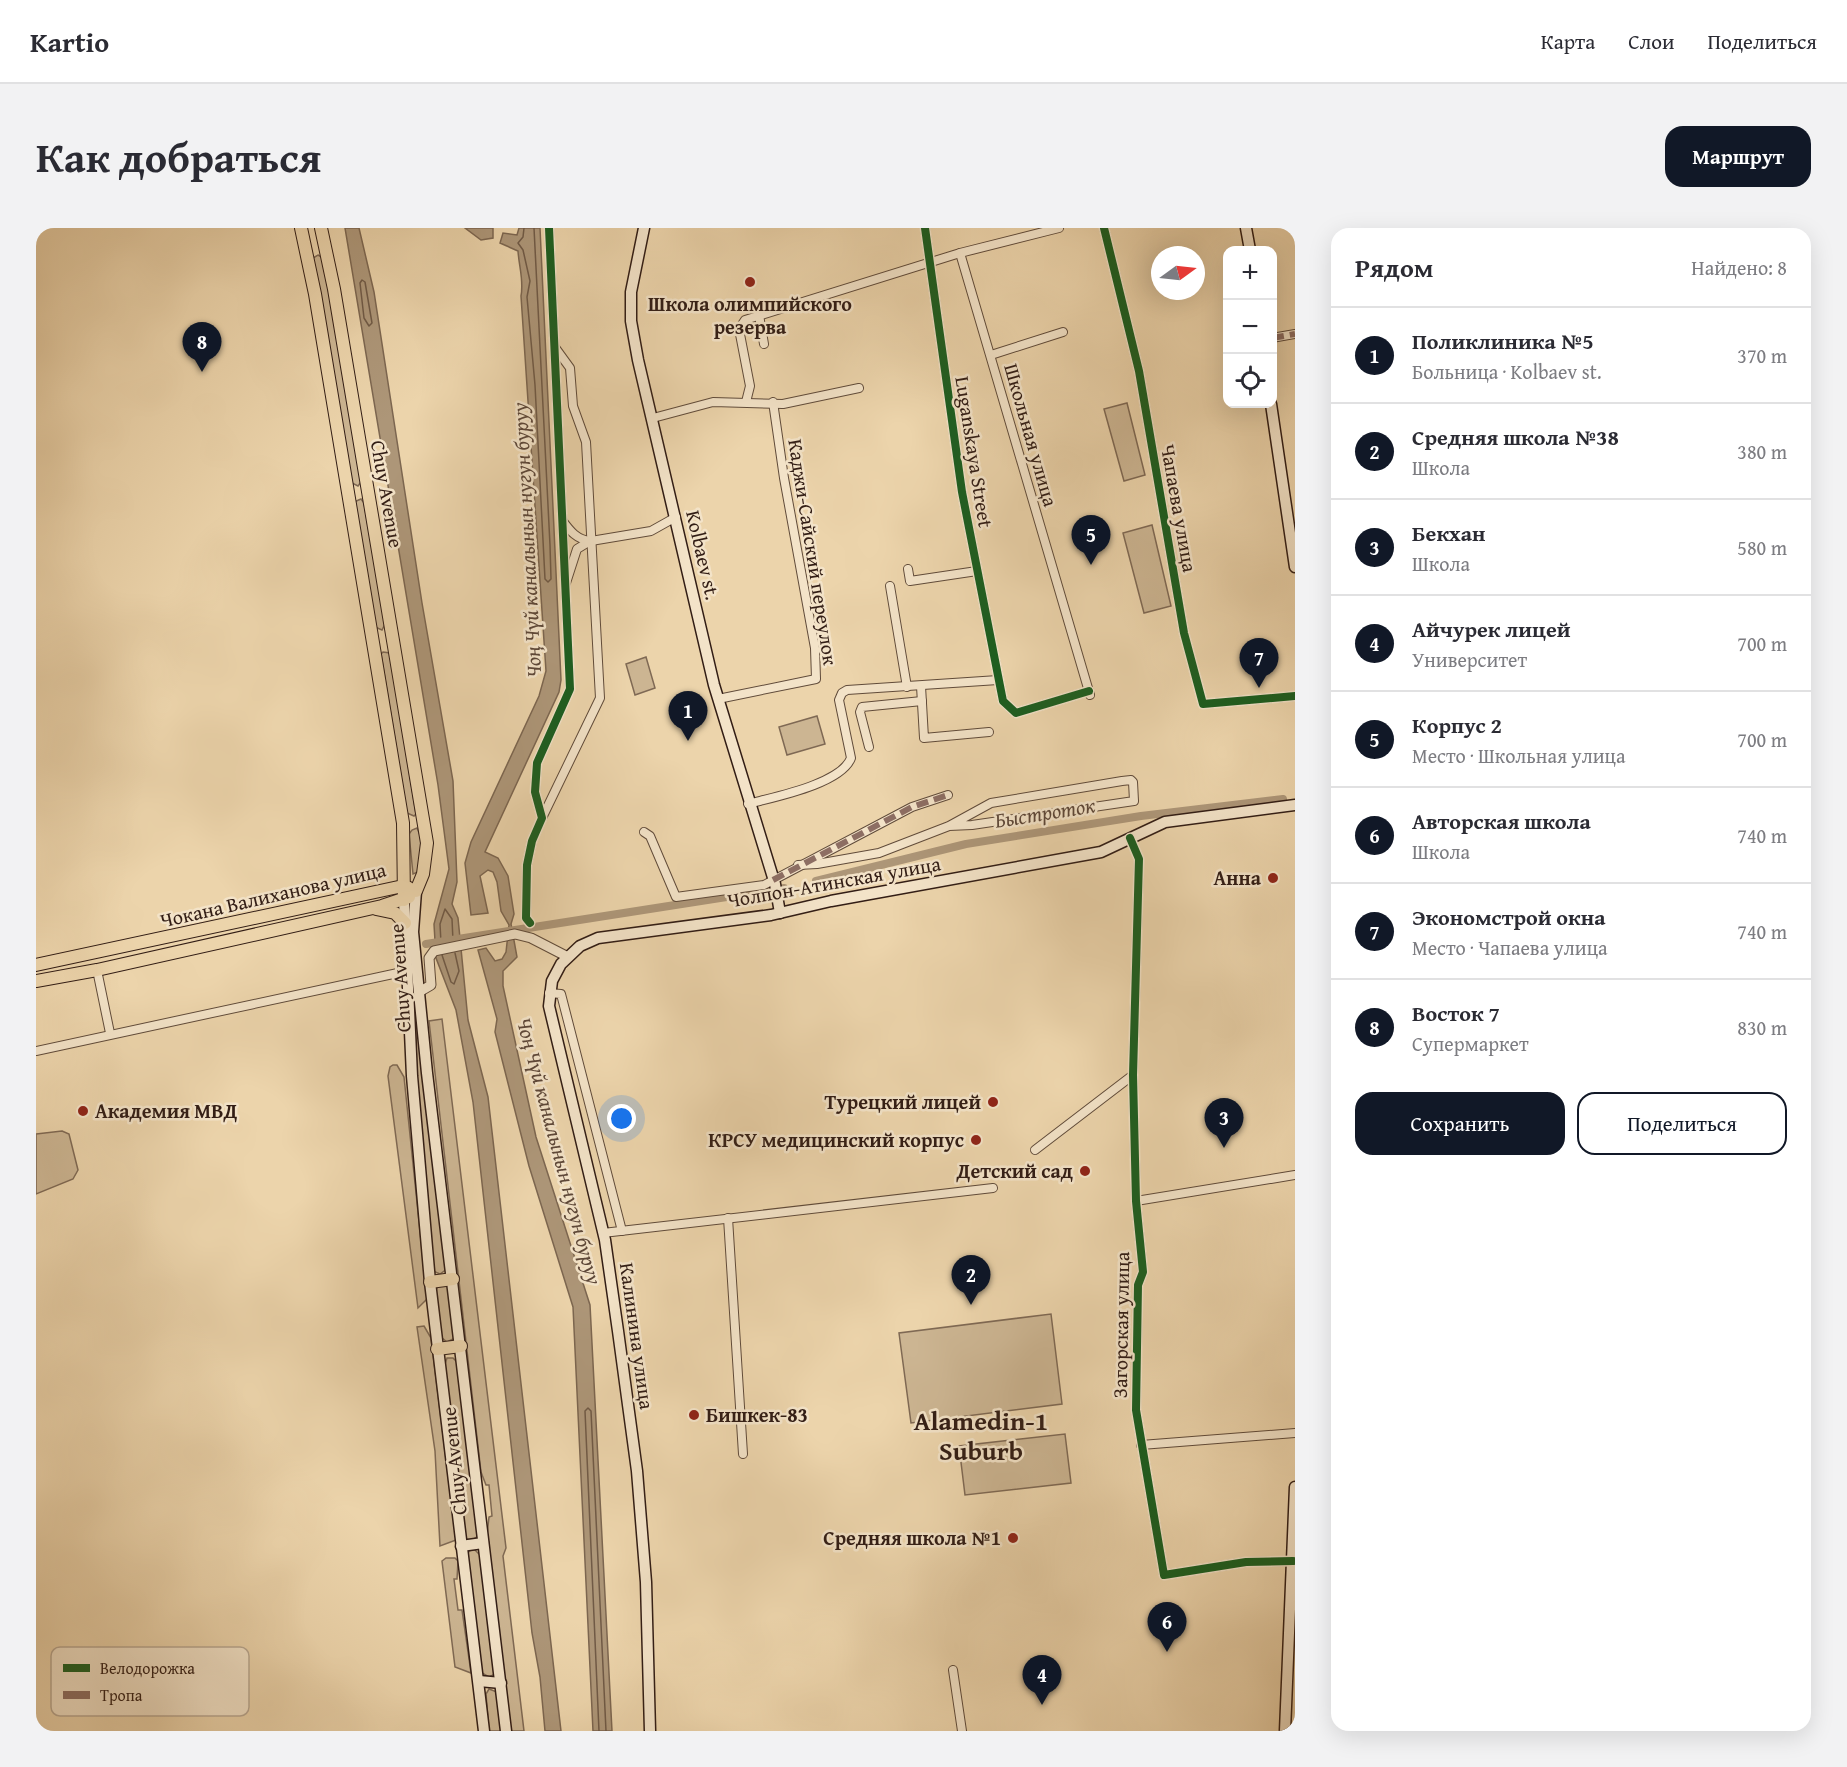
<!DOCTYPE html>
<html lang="ru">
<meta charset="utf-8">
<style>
body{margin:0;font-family:"Gentium Book Plus",serif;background:#f2f2f3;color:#2b2b33}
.controls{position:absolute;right:18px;top:18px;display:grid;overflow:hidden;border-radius:12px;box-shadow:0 6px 24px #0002}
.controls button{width:54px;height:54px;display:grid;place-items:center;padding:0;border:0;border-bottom:2px solid #e1e1e2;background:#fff;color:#2b2b33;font:30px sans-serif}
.compass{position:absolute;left:1115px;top:18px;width:54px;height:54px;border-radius:50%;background:#fff;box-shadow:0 6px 24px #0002;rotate:75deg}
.you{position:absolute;left:586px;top:891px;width:21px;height:21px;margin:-15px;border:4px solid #fff;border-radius:50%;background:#1a73e8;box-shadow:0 0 0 9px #1a73e833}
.badge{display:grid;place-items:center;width:39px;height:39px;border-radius:50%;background:#111827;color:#fff;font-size:20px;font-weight:700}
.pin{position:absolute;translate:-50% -50px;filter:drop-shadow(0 2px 3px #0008)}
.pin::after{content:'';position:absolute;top:32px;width:21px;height:18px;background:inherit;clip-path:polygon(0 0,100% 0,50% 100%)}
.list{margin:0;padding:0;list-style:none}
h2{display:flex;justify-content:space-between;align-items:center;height:78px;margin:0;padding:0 24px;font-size:26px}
h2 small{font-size:20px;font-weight:400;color:#7c7c81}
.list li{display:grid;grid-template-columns:39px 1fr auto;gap:18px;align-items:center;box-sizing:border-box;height:96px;padding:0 24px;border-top:2px solid #e1e1e2}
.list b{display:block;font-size:22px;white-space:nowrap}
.list p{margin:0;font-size:20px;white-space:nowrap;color:#7c7c81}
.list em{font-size:20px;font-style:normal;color:#7c7c81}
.actions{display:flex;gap:12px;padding:18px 24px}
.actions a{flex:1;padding:14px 0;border:2px solid #111827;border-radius:18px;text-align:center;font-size:21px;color:#111827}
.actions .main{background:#111827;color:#fff}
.icon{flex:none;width:33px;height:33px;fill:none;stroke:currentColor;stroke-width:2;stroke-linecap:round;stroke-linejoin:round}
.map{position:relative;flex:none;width:1259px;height:1503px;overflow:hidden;border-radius:18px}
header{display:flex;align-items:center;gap:36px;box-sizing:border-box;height:84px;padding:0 30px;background:#fff;border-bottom:2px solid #e1e1e2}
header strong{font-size:28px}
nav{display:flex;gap:33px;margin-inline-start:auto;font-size:21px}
.intro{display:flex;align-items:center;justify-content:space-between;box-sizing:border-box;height:144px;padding:0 36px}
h1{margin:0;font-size:42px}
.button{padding:15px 27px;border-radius:18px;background:#111827;color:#fff;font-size:21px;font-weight:700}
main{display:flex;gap:36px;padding:0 36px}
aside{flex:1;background:#fff;border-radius:18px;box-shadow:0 6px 24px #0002}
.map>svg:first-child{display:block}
.green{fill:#ccb592;stroke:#7f6954;stroke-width:1.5}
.water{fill:#ad9678;stroke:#7c6650;stroke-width:1.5}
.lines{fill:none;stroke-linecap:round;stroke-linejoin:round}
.shore{stroke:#705a46;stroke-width:1.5}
.canal{stroke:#ad9678;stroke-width:8}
.minor-casing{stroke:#604b3a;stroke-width:10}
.tertiary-casing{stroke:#604b3a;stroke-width:11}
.secondary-casing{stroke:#321d15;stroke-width:13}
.primary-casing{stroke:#321d15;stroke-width:14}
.minor{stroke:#f3e3c8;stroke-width:8}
.tertiary{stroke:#f3e3c8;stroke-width:9}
.secondary{stroke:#f3e3c8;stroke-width:10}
.primary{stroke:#ecd4ab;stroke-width:12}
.quiet{stroke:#8d6e63;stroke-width:6;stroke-dasharray:12 6;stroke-linecap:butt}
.cycleway-casing{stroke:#f3e3c8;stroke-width:11}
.cycleway{stroke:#1b5e20;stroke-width:8}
.poi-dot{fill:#8f2418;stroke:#f3e3c8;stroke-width:2}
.labels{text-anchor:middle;stroke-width:5;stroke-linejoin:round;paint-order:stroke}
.poi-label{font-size:20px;font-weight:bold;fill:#321d15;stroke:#f3e3c8;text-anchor:end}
.street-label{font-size:20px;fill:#321d15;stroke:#f3e3c8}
.water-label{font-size:21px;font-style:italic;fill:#5d4738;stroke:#f3e3c8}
.district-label{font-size:26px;font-weight:bold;fill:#321d15;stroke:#f3e3c8}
.key{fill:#f3e3c8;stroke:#b9a892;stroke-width:1.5}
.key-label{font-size:16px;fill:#321d15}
</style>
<header>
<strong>Kartio</strong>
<nav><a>Карта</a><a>Слои</a><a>Поделиться</a></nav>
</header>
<div class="intro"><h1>Как добраться</h1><a class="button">Маршрут</a></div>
<main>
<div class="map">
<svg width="1259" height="1503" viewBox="0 0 1259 1503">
<rect width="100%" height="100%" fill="#ecd4ab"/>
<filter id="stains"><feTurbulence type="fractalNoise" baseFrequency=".00333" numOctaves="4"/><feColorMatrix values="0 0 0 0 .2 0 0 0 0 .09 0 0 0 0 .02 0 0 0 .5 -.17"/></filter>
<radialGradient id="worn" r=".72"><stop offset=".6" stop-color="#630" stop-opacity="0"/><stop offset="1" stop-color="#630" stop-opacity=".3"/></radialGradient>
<g class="green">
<polygon points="282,27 287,30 325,254 322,258 316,255 277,30"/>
<polygon points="1091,175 1109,247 1088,253 1068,181"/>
<polygon points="325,271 328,275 349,396 346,402 339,399 318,274"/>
<polygon points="1116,297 1135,378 1108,385 1087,305"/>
<polygon points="347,424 354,425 380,586 378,588 371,585 345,426"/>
<polygon points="610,429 619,460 599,467 590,436"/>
<polygon points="781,488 789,516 751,527 743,499"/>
<polygon points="381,600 386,612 382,644 377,646 373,606 376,602"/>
<polygon points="379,779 411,1041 404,1046 397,1043 382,888"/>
<polygon points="406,791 470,1320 467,1328 488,1503 475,1503 451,1307 453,1289 456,1288 453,1257 450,1257 445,1244 393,793"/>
<polygon points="357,837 361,837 368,849 391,1071 382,1080 352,848 354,839"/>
<polygon points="26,903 33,906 42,942 37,951 0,966 0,906"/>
<polygon points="410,1057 412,1058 419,1110 411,1114 405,1109 399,1062 403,1058"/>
<polygon points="1015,1086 1026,1176 875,1195 863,1105"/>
<polygon points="388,1098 395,1110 420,1312 404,1318 399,1223 381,1099"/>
<polygon points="411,1130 417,1130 422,1135 442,1308 436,1312 429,1311 409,1136"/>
<polygon points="1029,1206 1035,1255 929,1267 923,1218"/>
<polygon points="438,1321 444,1327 459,1446 453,1449 446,1445 431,1329 433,1323"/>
<polygon points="410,1330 419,1330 422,1333 421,1351 418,1351 422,1382 426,1382 435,1445 419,1439 406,1333"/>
<polygon points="453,1461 461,1464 465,1503 453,1503 450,1466"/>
</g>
<g class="water">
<polygon points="309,0 323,0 338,64 386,375 417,553 421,654 416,676 422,690 432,792 452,869 525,1503 509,1503 504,1449 496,1405 437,874 420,782 400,730 398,696 413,641 402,557"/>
<polygon points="429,0 457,0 457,10 445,12"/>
<path d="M 483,0 L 504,0 L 525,452 L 523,464 L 449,624 L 462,630 L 472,648 L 478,686 L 475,696 L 481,729 L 467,743 L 467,758 L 500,909 L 554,1077 L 576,1503 L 557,1503 L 537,1079 L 493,938 L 459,804 L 461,791 L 442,722 L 450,720 L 459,733 L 466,731 L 470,724 L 473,697 L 465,683 L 461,654 L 457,644 L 452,642 L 444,648 L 452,685 L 435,687 L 429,635 L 435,614 L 503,468 L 510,443 L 485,68 C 488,52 483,39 482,23 L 464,15 L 467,5 L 481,7 Z"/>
</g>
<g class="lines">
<g class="shore">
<polyline points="488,0 487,9 482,15 487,22 494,53 491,69 499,157 509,351 512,354 515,351 514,317 498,0"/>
<polygon points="326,52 329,54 336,95 333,98 328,90 324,55"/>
<polyline points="405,715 404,696 409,681 416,691 417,713"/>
<polyline points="406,727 415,754 418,756 423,743 419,725"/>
<polyline points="563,1503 549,1183 552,1180 555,1183 570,1503"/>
</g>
<g class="canal">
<polyline points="780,653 930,616 1105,588 1247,571"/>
<polyline points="390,716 748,660"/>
</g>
<g class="minor-casing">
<g id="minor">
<polyline points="889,0 926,264 967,473 980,485 1053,463"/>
<polyline points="1068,0 1103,143 1148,405 1167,476 1259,468"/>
<polyline points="924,25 1054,467"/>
<polyline points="723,87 728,116"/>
<polyline points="1236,110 1259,106"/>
<polyline points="955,127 1027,104"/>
<polyline points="710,174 714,158 703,101 709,92 924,25 1023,0"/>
<polyline points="617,190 677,174 747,176 823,160"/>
<path d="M 526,292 C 534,303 541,312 555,313 L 615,303 L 640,289"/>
<polyline points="872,341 874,353 941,343"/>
<polyline points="530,355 541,321 554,313"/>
<polyline points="854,358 871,459"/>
<polyline points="885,458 888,510 953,504"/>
<polyline points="682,471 780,451 779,420 748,250 737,174"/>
<polyline points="833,519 824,484 826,479 886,473"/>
<path d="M 712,576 C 738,569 805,556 815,530 L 803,472 L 806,465 L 811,462 L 962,452"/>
<polyline points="506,590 564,470 550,214 537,178 534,140 518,118"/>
<polyline points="608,604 614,608 640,669 728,657 876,579 912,567"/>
<polyline points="1094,610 1103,631 1097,847 1100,973 1107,1044 1102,1057 1100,1182 1128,1347 1210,1334 1257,1333"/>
<polyline points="762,637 781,636 843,625 913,598 955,575 1086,553 1095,552 1097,554 1098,573 936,597 913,598"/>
<polyline points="494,695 490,690 491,637 496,613 506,590 499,564 501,535 534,461 513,0"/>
<polyline points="61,742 74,805"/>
<polyline points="513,765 525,766 586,1003"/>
<polyline points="0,823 371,743"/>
<polyline points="999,922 1097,847"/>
<polyline points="1100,973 1259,947"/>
<polyline points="692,990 707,1226"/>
<polyline points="567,1005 957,960"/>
<polyline points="1105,1217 1259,1205"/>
<polyline points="917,1442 926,1503"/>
</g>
</g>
<g class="tertiary-casing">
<polyline id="tertiary" points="383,764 395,757 393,730 398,723 479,706 495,710 532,729"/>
</g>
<g class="secondary-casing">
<g id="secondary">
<polyline points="608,0 595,64 595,93 602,132 678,457 739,656 744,685"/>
<polyline points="1210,0 1214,22"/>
<polyline points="1235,176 1259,339"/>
<polyline points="380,663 377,704 391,845 470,1503"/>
<polyline points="368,672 376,848 394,1054 448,1503"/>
<polyline points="425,1318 447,1315"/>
<polyline points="443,1453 465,1455"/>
<polyline points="614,1503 610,1354 601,1243 582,1103 569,1012 513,778 516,753 525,736 544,718 562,710 735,687 795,673 1065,624 1129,594 1259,577"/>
<polyline points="1249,1503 1259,1259"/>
</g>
</g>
<g class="primary-casing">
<g id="primary">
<polyline points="265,0 279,66 367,595 368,672"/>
<polyline points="285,0 298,61 391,615 387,646 380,663"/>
<polyline points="340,681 359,685 369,695"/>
<polyline points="0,737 367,658 373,660"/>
<polyline points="0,753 61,742 346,678 373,669"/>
<polyline points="394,1054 417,1051"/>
<polyline points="401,1121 425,1118"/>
</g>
</g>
<use href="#minor" class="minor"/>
<use href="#tertiary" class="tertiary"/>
<use href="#secondary" class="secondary"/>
<use href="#primary" class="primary"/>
<g class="quiet">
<polyline points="1236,110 1259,106"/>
<polyline points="737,652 876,579 912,567"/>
</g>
<g class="cycleway-casing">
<g id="cycleway">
<polyline points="889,0 926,264 967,473 980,485 1053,463"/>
<polyline points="1068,0 1103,143 1148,405 1167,476 1259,468"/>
<polyline points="1094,610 1103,631 1097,847 1100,973 1107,1044 1102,1057 1100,1182 1128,1347 1210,1334 1257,1333"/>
<polyline points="494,695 490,690 491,637 496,613 506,590 499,564 501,535 534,461 513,0"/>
</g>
</g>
<use href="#cycleway" class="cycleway"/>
</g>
<g class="poi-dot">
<circle cx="714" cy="54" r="6"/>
<circle cx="1237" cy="650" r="6"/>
<circle cx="957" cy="874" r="6"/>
<circle cx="47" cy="883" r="6"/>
<circle cx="940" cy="912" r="6"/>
<circle cx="1049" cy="943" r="6"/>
<circle cx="658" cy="1187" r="6"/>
<circle cx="977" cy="1310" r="6"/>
</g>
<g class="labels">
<g class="poi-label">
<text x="714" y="83" text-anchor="middle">Школа олимпийского<tspan x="714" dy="23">резерва</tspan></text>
<text x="1225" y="657">Анна</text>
<text x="945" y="881">Турецкий лицей</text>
<text x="59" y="890" text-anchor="start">Академия МВД</text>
<text x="928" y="919">КРСУ медицинский корпус</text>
<text x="1037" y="950">Детский сад</text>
<text x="670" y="1194" text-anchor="start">Бишкек-83</text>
<text x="965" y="1317">Средняя школа №1</text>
</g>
<g class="street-label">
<text transform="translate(995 207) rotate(74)" y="7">Школьная улица</text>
<text transform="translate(938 224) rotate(81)" y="7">Luganskaya Street</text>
<text transform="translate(351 266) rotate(80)" y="7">Chuy Avenue</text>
<text transform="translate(1143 280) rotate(80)" y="7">Чапаева улица</text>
<text transform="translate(777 324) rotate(81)" y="7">Каджи-Сайский переулок</text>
<text transform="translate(667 327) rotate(77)" y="7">Kolbaev st.</text>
<text transform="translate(798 654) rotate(-10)" y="7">Чолпон-Атинская улица</text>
<text transform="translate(237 667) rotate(-13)" y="7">Чокана Валиханова улица</text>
<text transform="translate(364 750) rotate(-94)" y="7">Chuy Avenue</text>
<text transform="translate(1085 1097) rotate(-89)" y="7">Загорская улица</text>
<text transform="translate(601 1108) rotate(82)" y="7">Калинина улица</text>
<text transform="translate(418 1233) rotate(-96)" y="7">Chuy Avenue</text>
</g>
<g class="water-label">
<text transform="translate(491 312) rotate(-93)" y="7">Чоң Чүй каналынын нугун буруу</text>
<text transform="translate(1009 585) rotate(-9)" y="7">Быстроток</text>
<text transform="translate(523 923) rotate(75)" y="7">Чоң Чүй каналынын нугун буруу</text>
</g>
<g class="district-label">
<text x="945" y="1202">Alamedin-1<tspan x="945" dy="30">Suburb</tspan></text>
</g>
</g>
<rect x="15" y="1419" width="198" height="69" rx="9" class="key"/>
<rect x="27" y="1436" width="27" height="8" fill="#1b5e20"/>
<rect x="27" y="1463" width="27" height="8" fill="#8d6e63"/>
<g class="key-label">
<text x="64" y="1446">Велодорожка</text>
<text x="64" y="1473">Тропа</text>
</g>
<rect width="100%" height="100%" filter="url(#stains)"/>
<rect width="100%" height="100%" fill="url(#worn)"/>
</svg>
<div class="controls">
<button>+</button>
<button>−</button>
<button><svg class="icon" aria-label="locate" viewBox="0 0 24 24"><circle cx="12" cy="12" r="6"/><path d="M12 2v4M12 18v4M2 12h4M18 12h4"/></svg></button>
</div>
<svg class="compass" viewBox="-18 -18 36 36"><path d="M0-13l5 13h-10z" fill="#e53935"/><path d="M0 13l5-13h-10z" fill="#7c7c81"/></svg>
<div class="you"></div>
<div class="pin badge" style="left:652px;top:513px">1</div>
<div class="pin badge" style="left:935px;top:1077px">2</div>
<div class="pin badge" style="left:1188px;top:920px">3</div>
<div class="pin badge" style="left:1006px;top:1477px">4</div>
<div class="pin badge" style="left:1055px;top:337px">5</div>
<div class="pin badge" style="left:1131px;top:1424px">6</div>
<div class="pin badge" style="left:1223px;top:460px">7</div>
<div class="pin badge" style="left:166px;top:144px">8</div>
</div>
<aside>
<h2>Рядом<small>Найдено: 8</small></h2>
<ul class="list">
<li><span class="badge">1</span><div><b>Поликлиника №5</b><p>Больница · Kolbaev st.</p></div><em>370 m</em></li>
<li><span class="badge">2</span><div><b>Средняя школа №38</b><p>Школа</p></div><em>380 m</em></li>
<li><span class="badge">3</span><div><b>Бекхан</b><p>Школа</p></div><em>580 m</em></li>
<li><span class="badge">4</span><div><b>Айчурек лицей</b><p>Университет</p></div><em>700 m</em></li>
<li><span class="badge">5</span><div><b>Корпус 2</b><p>Место · Школьная улица</p></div><em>700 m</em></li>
<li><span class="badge">6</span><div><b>Авторская школа</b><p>Школа</p></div><em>740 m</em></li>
<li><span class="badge">7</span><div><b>Экономстрой окна</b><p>Место · Чапаева улица</p></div><em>740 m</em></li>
<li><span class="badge">8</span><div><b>Восток 7</b><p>Супермаркет</p></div><em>830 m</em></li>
</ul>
<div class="actions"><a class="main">Сохранить</a><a>Поделиться</a></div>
</aside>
</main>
